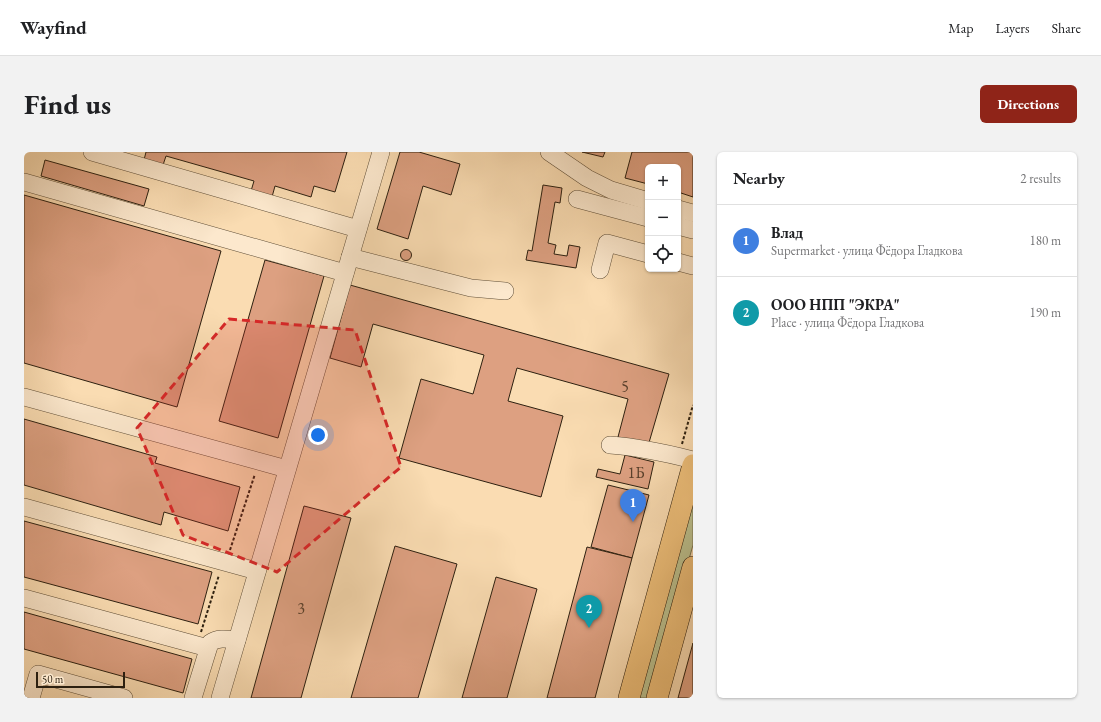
<!DOCTYPE html>
<meta charset="utf-8">
<style>
body{margin:0;font-family:"EB Garamond",serif;background:#f2f2f2;color:#202124}
.controls{position:absolute;right:12px;top:12px;display:grid;overflow:hidden;border-radius:6px;box-shadow:0 1px 3px #0004}
.controls button{width:36px;height:36px;display:grid;place-items:center;padding:0;border:0;border-bottom:1px solid #e0e0e0;background:#fff;color:#202124;font:20px sans-serif}
.scale{position:absolute;left:12px;bottom:10px;width:89px;box-sizing:border-box;padding-left:4px;border:2px solid #2d2010;border-top:0;font-size:11px;line-height:14px;white-space:nowrap;color:#2d2010;-webkit-text-stroke:3px #fce8cd;paint-order:stroke}
.you{position:absolute;left:294px;top:283px;width:14px;height:14px;margin:-10px;border:3px solid #fff;border-radius:50%;background:#1a73e8;box-shadow:0 0 0 6px #1a73e833}
.badge{display:grid;place-items:center;width:26px;height:26px;border-radius:50%;background:#8f2418;color:#fff;font-size:13px;font-weight:700}
.pin{position:absolute;translate:-50% -33px;filter:drop-shadow(0 1px 2px #0008)}
.pin::after{content:'';position:absolute;top:21px;width:14px;height:12px;background:inherit;clip-path:polygon(0 0,100% 0,50% 100%)}
.list{margin:0;padding:0;list-style:none}
h2{display:flex;justify-content:space-between;align-items:center;height:52px;margin:0;padding:0 16px;font-size:17px}
h2 small{font-size:13px;font-weight:400;color:#757577}
.list li{display:grid;grid-template-columns:26px 1fr auto;gap:12px;align-items:center;box-sizing:border-box;height:72px;padding:0 16px;border-top:1px solid #e0e0e0}
.list b{display:block;font-size:15px;white-space:nowrap}
.list p{margin:0;font-size:13px;white-space:nowrap;color:#757577}
.list em{font-size:13px;font-style:normal;color:#757577}
.icon{flex:none;width:22px;height:22px;fill:none;stroke:currentColor;stroke-width:2;stroke-linecap:round;stroke-linejoin:round}
.map{position:relative;flex:none;width:669px;height:546px;overflow:hidden;border-radius:6px}
header{display:flex;align-items:center;gap:24px;box-sizing:border-box;height:56px;padding:0 20px;background:#fff;border-bottom:1px solid #e0e0e0}
header strong{font-size:19px}
nav{display:flex;gap:22px;margin-inline-start:auto;font-size:14px}
.intro{display:flex;align-items:center;justify-content:space-between;box-sizing:border-box;height:96px;padding:0 24px}
h1{margin:0;font-size:28px}
.button{padding:10px 18px;border-radius:6px;background:#8f2418;color:#fff;font-size:14px;font-weight:700}
main{display:flex;gap:24px;padding:0 24px}
aside{flex:1;background:#fff;border-radius:6px;box-shadow:0 1px 3px #0004}
.map>svg:first-child{display:block}
.green{fill:#bbc18f;stroke:#747050}
.building{fill:#dda081;stroke:#2d2010}
.lines{fill:none;stroke-linecap:round;stroke-linejoin:round}
.minor-casing{stroke:#604f38;stroke-width:18}
.major-casing{stroke:#2d2010;stroke-width:22}
.path{stroke:#2d2010;stroke-width:2;stroke-dasharray:3 2;stroke-linecap:butt}
.minor{stroke:#fce8cd;stroke-width:17}
.major{stroke:#edbe79;stroke-width:21}
.marked{fill:#d62828;fill-opacity:0.2;stroke:#d62828;stroke-width:3;stroke-dasharray:8 5;stroke-linejoin:round}
.labels{text-anchor:middle;stroke-width:4;stroke-linejoin:round;paint-order:stroke}
.number-label{font-size:16px;fill:#59402c}
</style>
<header>
<strong>Wayfind</strong>
<nav><a>Map</a><a>Layers</a><a>Share</a></nav>
</header>
<div class="intro"><h1>Find us</h1><a class="button">Directions</a></div>
<main>
<div class="map">
<svg width="669" height="546" viewBox="0 0 669 546">
<rect width="100%" height="100%" fill="#fadcb2"/>
<filter id="stains"><feTurbulence type="fractalNoise" baseFrequency=".005" numOctaves="4"/><feColorMatrix values="0 0 0 0 .2 0 0 0 0 .09 0 0 0 0 .02 0 0 0 .5 -.17"/></filter>
<radialGradient id="worn" r=".72"><stop offset=".6" stop-color="#630" stop-opacity="0"/><stop offset="1" stop-color="#630" stop-opacity=".3"/></radialGradient>
<polygon class="green" points="669,325 669,393 626,546 609,546"/>
<g class="building">
<polygon points="122,0 323,0 311,40 290,34 287,45 251,34 248,45 227,39 230,29 142,4 139,13 120,8"/>
<polygon points="376,0 395,0 436,12 427,43 399,34 384,87 353,77"/>
<polygon points="558,0 581,0 579,5"/>
<polygon points="608,0 669,0 669,45 654,40 654,15 624,15 624,32 601,26"/>
<polygon points="21,8 125,37 120,54 17,24"/>
<polygon points="519,33 538,36 536,51 531,50 524,91 532,93 530,102 543,104 545,93 556,95 552,116 502,108 504,98 508,99"/>
<polygon points="0,43 197,99 153,255 0,211"/>
<circle cx="382" cy="103" r="5.5"/>
<polygon points="241,108 300,124 254,286 195,269"/>
<polygon points="326,133 645,222 624,294 594,285 604,247 493,216 484,249 539,264 517,345 375,306 397,227 449,242 460,203 349,172 337,215 306,206"/>
<polygon points="0,267 133,305 131,311 216,335 204,379 140,360 137,373 0,333"/>
<polygon points="601,303 630,310 624,337 572,325 574,317 596,322"/>
<polygon points="584,333 625,343 608,406 567,395"/>
<polygon points="280,354 327,366 277,546 227,546"/>
<polygon points="0,369 188,420 174,472 0,425"/>
<polygon points="371,394 433,412 394,546 327,546"/>
<polygon points="563,395 608,406 571,546 523,546"/>
<polygon points="472,425 513,437 483,546 438,546"/>
<polygon points="0,460 168,507 159,541 0,497"/>
<polygon points="669,491 669,546 654,546"/>
</g>
<g class="lines">
<g class="minor-casing">
<g id="minor">
<polyline points="68,0 334,77"/>
<polyline points="525,0 563,26 587,38 624,49"/>
<polyline points="0,30 321,121"/>
<polyline points="553,47 624,66"/>
<polyline points="654,57 669,61"/>
<polyline points="654,74 669,78"/>
<polyline points="326,105 447,136 481,139"/>
<polyline points="654,110 669,114"/>
<polyline points="576,118 583,91 624,102"/>
<polyline points="0,245 263,317"/>
<path d="M 586,293 C 614,295 642,301 669,308"/>
<polyline points="0,355 233,419"/>
<polyline points="0,446 184,496"/>
<polyline points="7,546 14,522 100,546"/>
<path d="M 169,546 L 186,491 C 194,485 204,487 213,488"/>
<polyline points="196,546 357,0"/>
</g>
</g>
<g class="major-casing">
<g id="major">
<polyline points="605,546 669,313"/>
<polyline points="633,546 669,415"/>
</g>
</g>
<g class="path">
<polyline points="658,292 669,253"/>
<polyline points="206,398 231,322"/>
<polyline points="177,480 195,423"/>
</g>
<use href="#minor" class="minor"/>
<use href="#major" class="major"/>
</g>
<path class="marked" d="M 205,167 L 331,178 L 377,315 L 253,420 L 159,383 L 113,276 Z"/>
<g class="labels">
<g class="number-label">
<text x="601" y="240">5</text>
<text x="612" y="326">1Б</text>
<text x="277" y="462">3</text>
</g>
</g>
<rect width="100%" height="100%" filter="url(#stains)"/>
<rect width="100%" height="100%" fill="url(#worn)"/>
</svg>
<div class="controls">
<button>+</button>
<button>−</button>
<button><svg class="icon" aria-label="locate" viewBox="0 0 24 24"><circle cx="12" cy="12" r="6"/><path d="M12 2v4M12 18v4M2 12h4M18 12h4"/></svg></button>
</div>
<div class="scale">50 m</div>
<div class="you"></div>
<div class="pin badge" style="left:609px;top:370px;background:#3f7fe0">1</div>
<div class="pin badge" style="left:565px;top:476px;background:#0f9aa8">2</div>
</div>
<aside>
<h2>Nearby<small>2 results</small></h2>
<ul class="list">
<li><span class="badge" style="background:#3f7fe0">1</span><div><b>Влад</b><p>Supermarket · улица Фёдора Гладкова</p></div><em>180 m</em></li>
<li><span class="badge" style="background:#0f9aa8">2</span><div><b>ООО НПП &quot;ЭКРА&quot;</b><p>Place · улица Фёдора Гладкова</p></div><em>190 m</em></li>
</ul>
</aside>
</main>
